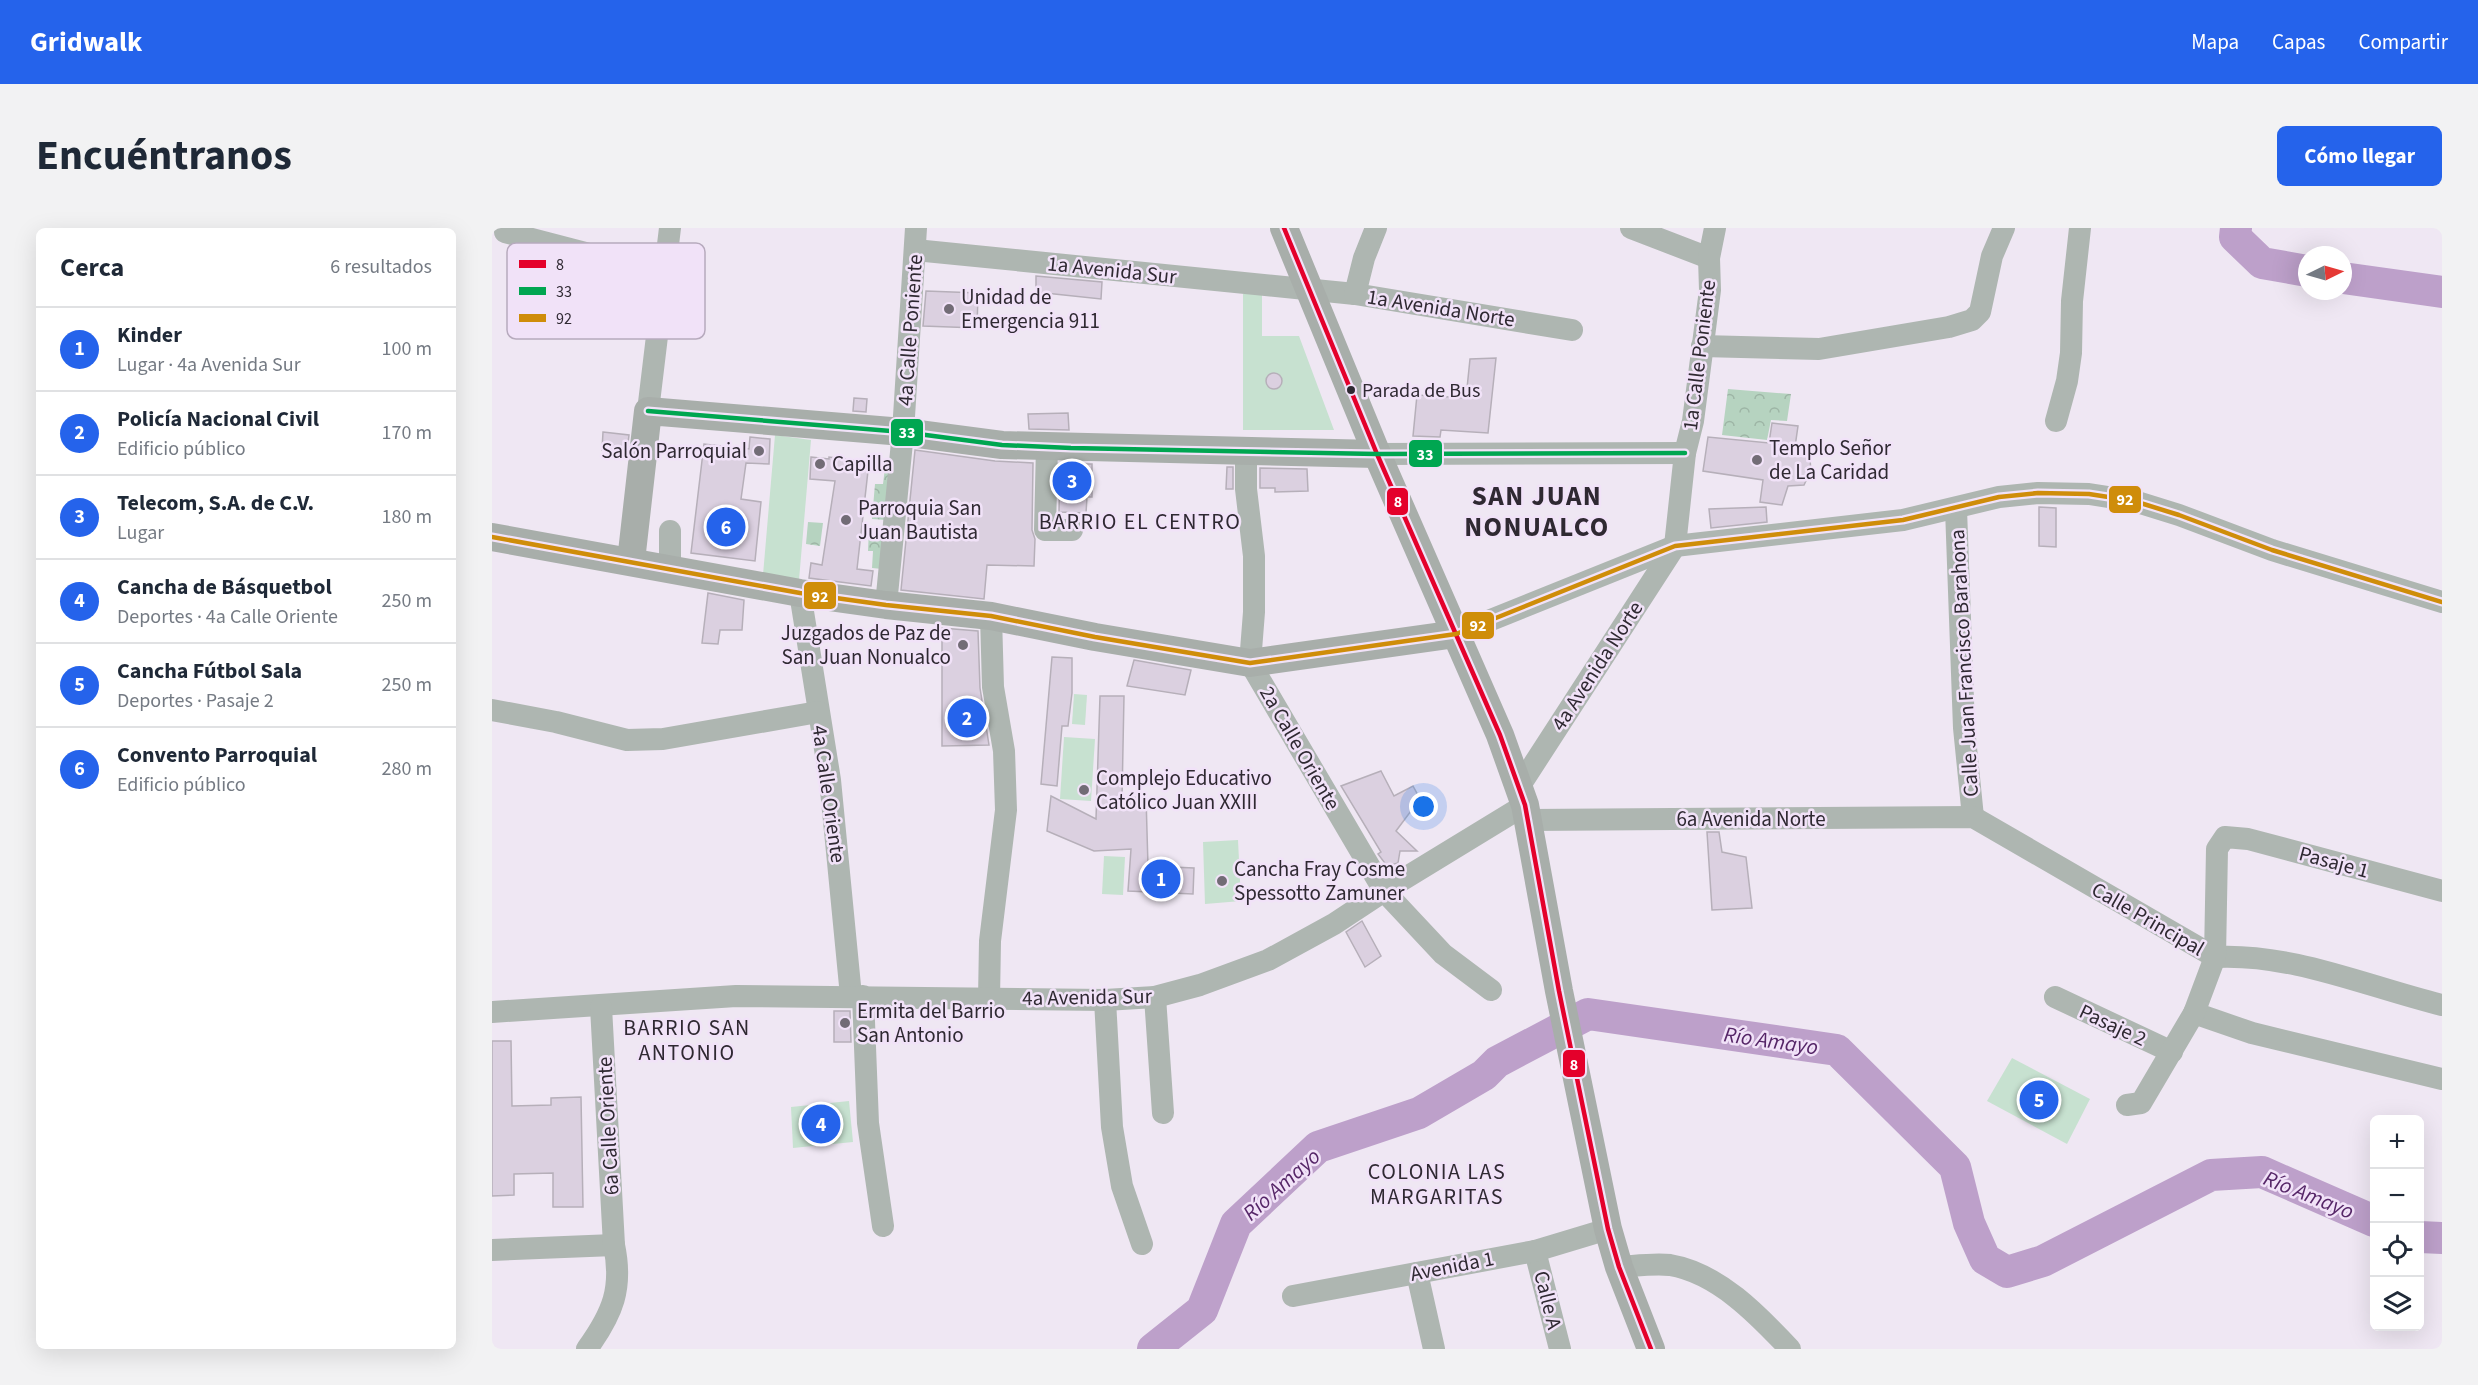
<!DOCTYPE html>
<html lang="es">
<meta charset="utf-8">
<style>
body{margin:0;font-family:"Source Sans 3",sans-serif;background:#f2f2f3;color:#1f2937}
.controls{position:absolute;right:18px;bottom:18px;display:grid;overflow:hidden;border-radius:9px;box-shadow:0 6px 24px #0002}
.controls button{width:54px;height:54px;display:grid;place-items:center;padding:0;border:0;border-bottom:2px solid #e0e1e3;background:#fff;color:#1f2937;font:30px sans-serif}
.compass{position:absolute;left:1806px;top:18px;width:54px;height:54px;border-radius:50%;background:#fff;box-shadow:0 6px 24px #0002;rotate:85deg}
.you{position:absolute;left:932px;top:579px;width:21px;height:21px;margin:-15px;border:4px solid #fff;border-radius:50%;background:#1a73e8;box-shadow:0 0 0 9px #1a73e833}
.badge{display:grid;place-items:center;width:39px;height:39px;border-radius:50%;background:#2563eb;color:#fff;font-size:20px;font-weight:700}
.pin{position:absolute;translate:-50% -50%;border:3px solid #fff;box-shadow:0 2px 6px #0006}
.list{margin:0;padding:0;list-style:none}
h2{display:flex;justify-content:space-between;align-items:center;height:78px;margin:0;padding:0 24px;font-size:26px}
h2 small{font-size:20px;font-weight:400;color:#747a83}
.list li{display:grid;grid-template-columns:39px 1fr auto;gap:18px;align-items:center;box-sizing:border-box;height:84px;padding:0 24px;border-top:2px solid #e0e1e3}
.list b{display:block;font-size:22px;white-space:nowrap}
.list p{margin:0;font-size:20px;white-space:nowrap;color:#747a83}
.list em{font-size:20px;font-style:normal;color:#747a83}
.icon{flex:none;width:33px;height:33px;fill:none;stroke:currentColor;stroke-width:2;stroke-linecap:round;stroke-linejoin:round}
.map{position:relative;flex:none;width:1950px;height:1121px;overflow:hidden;border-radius:9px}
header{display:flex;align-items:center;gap:36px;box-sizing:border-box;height:84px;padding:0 30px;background:#2563eb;color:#fff}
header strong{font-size:28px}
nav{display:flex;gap:33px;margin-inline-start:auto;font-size:21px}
.intro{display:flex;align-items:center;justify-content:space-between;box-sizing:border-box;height:144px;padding:0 36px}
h1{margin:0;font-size:42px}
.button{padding:15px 27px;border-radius:9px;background:#2563eb;color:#fff;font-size:21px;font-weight:700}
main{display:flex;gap:36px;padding:0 36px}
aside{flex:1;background:#fff;border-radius:9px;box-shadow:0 6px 24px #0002}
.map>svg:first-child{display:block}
.forest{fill:url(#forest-crowns)}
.park{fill:#c7e1d0}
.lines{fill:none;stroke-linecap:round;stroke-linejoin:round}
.river{stroke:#bda0ca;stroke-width:32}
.building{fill:#dbd0e0;stroke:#b6afb9;stroke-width:1.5}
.minor{stroke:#aeb6b1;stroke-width:22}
.major{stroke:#a8aeaa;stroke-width:28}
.bus-1-casing{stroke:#f1e2f8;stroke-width:9}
.bus-2-casing{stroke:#f1e2f8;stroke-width:9}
.bus-3-casing{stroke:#f1e2f8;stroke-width:9}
.bus-1{stroke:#e4002b;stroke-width:4.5}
.bus-2{stroke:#00a651;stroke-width:4.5}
.bus-3{stroke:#cf8d0a;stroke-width:4.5}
.poi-dot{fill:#726c76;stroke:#f1e2f8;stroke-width:2}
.bus-dot{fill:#2f2932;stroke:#f1e2f8;stroke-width:2}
.labels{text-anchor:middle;stroke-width:5;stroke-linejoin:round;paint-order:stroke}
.bus-label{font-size:20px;fill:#2f2932;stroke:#f1e2f8;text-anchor:start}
.street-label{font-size:21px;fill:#2f2932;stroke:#f1e2f8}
.poi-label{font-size:21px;fill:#2f2932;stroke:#f1e2f8;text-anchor:start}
.neighbourhood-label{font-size:22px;letter-spacing:1.5px;fill:#2f2932;stroke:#f1e2f8}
.water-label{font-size:22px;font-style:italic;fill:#562668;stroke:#f1e2f8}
.district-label{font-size:27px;font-weight:bold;letter-spacing:1.5px;fill:#2f2932;stroke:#f1e2f8}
.key{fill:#f1e2f8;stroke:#b7aabd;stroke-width:1.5}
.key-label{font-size:16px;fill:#2f2932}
.line-badge{stroke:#f1e2f8;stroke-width:2}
.badge-label{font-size:16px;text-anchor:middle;font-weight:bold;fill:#fff}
</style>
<header>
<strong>Gridwalk</strong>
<nav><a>Mapa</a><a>Capas</a><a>Compartir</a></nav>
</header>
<div class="intro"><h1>Encuéntranos</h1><a class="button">Cómo llegar</a></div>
<main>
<aside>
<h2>Cerca<small>6 resultados</small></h2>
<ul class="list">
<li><span class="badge">1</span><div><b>Kinder</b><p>Lugar · 4a Avenida Sur</p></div><em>100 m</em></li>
<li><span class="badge">2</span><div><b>Policía Nacional Civil</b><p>Edificio público</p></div><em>170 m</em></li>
<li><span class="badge">3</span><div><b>Telecom, S.A. de C.V.</b><p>Lugar</p></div><em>180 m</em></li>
<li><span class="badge">4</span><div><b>Cancha de Básquetbol</b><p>Deportes · 4a Calle Oriente</p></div><em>250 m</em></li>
<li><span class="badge">5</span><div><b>Cancha Fútbol Sala</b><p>Deportes · Pasaje 2</p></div><em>250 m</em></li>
<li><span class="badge">6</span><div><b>Convento Parroquial</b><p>Edificio público</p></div><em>280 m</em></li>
</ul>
</aside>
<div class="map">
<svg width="1950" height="1121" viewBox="0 0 1950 1121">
<defs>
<pattern id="forest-crowns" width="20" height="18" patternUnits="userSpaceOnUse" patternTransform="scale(1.5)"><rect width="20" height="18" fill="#b6d3c0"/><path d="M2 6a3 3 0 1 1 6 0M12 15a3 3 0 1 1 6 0" fill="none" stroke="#9db5a5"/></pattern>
</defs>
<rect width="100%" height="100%" fill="#efe7f3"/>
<g class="forest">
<polygon points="1236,161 1299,166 1295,193 1279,192 1275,212 1230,207"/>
<polygon points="393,240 400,240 395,292 380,291 383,256 391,256"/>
<polygon points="316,294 331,295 328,318 314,316"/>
<polygon points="377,302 393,304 390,341 380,340 381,323 376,323"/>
</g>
<g class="park">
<polygon points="751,66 770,66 770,108 807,108 842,202 751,202"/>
<polygon points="283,207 319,212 307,352 271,347"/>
<polygon points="582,466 595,467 593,497 580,496"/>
<polygon points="572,509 603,511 599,573 568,571"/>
<polygon points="746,612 749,673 713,676 711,614"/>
<polygon points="612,628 633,629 631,667 610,666"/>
<polygon points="1520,830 1598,871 1575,916 1495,873"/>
<polygon points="357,873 361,914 301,920 299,879"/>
</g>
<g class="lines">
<g class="river">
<polyline points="1744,0 1743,9 1770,35 1815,43"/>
<polyline points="1851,50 1950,64"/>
<polyline points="1928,1009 1950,1010"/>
<polyline points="661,1121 710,1082 744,996 826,919 927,885 992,847 1005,834 1096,786 1345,822 1463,939 1477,995 1493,1031 1515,1044 1551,1033 1719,947 1770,944 1882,993"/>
</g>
</g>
<g class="building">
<polygon points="544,48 610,54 609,71 544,64"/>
<polygon points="434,63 486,65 485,100 431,98"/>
<polygon points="1004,130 996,205 949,202 948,209 921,208 925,167 974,170 978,131"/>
<circle cx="782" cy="153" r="8"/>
<polygon points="362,170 375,171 374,184 361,183"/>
<polygon points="576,185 577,202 537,201 536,186"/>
<polygon points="1280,195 1306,198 1303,219 1317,222 1319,242 1312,257 1296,258 1290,277 1268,274 1271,252 1211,243 1216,209 1277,215"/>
<polygon points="111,204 137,207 135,223 110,222"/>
<polygon points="258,209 278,211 277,236 254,235 249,271 269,274 263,333 199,325 212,216 257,221"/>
<polygon points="423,222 503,233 541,235 540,302 543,311 542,338 495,337 492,371 409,362"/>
<polygon points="319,229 337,231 337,229 377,234 365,341 381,343 379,358 317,350 319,335 330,337 343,253 318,251"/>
<polygon points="568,236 600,236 600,269 595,269 594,285 567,284"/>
<polygon points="735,239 741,239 741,261 734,261"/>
<polygon points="768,240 815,241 816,263 783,264 783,260 768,260"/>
<polygon points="1274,279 1275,294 1219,300 1217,281"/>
<polygon points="1547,279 1564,280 1564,319 1547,318"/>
<polygon points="216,365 252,372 250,402 228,402 226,416 210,415"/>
<polygon points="450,400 486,403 488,460 497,517 450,518"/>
<polygon points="560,429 580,430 580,465 576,498 570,498 565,558 549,556"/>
<polygon points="642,432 699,442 693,467 635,458"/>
<polygon points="608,468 632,468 630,570 654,569 656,638 702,640 701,666 636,663 639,621 602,623 555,603 559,568 604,591"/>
<polygon points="889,543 902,568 921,558 928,571 904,603 925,623 908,623 906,635 895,638 886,626 889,624 849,558"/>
<polygon points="1215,604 1227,604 1230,624 1254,629 1260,680 1220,682"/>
<polygon points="870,693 889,728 873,739 854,704"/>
<polygon points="342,783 358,783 359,814 342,814"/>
<polygon points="0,813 19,813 20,878 59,877 59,870 89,869 91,979 61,979 61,945 22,946 22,967 0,968"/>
</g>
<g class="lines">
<g class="minor">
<polyline points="1139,0 1217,30"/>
<polyline points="13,4 174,46"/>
<polyline points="423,22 863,66 1080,102"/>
<polyline points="863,66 872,30 884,0"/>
<polyline points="1210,118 1327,121 1457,99 1480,92 1488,84 1500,28 1512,0"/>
<polyline points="156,183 178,0"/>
<polyline points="1564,193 1575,153 1579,125 1580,73 1588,0"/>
<polyline points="555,218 553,302 580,302"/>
<polyline points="754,223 754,261 762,328 762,384 758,435 892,663 951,726 999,762"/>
<polyline points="885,226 1193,225"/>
<polyline points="1464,281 1472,500 1481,589"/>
<polyline points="178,341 178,303"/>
<polyline points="308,365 338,552 359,768"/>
<polyline points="394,377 411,204 424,0"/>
<polyline points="964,406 1183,318 1411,292 1507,269 1546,265 1597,266 1642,273 1687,287 1780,322 1950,374"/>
<polyline points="0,482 64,494 135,512 171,511 326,484"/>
<polyline points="1027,559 1183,318 1193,225 1201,193 1218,62 1217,30 1223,0"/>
<path d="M 1037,592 L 1481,589 L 1723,729 C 1800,725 1876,759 1950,777"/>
<polyline points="371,768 376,895 391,998"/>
<polyline points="663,769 671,885"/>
<polyline points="1563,769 1680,824"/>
<polyline points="497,771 498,713 514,582 512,523 501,459 499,388"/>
<polyline points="613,772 620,899 630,958 650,1016"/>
<polyline points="0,784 244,768 613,772 663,769 708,757 776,732 842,696 892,663 1033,577"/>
<polyline points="1702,785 1760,805 1950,851"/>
<polyline points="1635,877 1649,875 1702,785 1723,729 1725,621 1733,609 1756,611 1950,663"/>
<polyline points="0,1022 122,1017"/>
<polyline points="1043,1023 1068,1121"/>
<path d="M 1127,1039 C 1143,1038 1162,1035 1178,1037 C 1226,1045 1266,1087 1298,1121"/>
<polyline points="925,1045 942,1121"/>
<polyline points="801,1068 1043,1023 1116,1001"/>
<path d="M 95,1121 C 121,1085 131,1060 122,1017 L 109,779"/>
</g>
<g class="major">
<polyline points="792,0 885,226 1008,507 1033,577 1067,763 1116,1001 1127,1039 1159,1121"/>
<polyline points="0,309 308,365 394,377 499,388 603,409 758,435 964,406"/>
<polyline points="139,333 156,183 411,204 510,217 885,226"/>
</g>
<g class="bus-1-casing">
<polyline id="bus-1" points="792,0 885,226 1008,507 1033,577 1067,763 1116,1001 1127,1039 1159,1121"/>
</g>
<g class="bus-2-casing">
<polyline id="bus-2" points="156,183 411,204 510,217 579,220 885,226 1193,225"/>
</g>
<g class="bus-3-casing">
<polyline id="bus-3" points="0,309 308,365 394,377 499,388 603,409 758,435 964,406 1183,318 1411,292 1507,269 1546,265 1597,266 1642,273 1687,287 1780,322 1950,374"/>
</g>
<use href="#bus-1" class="bus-1"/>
<use href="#bus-2" class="bus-2"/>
<use href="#bus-3" class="bus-3"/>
</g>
<g class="poi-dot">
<circle cx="457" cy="81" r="6"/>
<circle cx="267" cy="223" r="6"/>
<circle cx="1265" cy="232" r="6"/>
<circle cx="328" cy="236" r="6"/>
<circle cx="354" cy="292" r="6"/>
<circle cx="471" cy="417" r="6"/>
<circle cx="592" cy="562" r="6"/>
<circle cx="730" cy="653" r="6"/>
<circle cx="353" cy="795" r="6"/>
</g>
<circle class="bus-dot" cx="859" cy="162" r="5"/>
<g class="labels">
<g class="bus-label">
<text x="870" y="169">Parada de Bus</text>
</g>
<g class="street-label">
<text transform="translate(620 42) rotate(6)" y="7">1a Avenida Sur</text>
<text transform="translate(949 80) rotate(9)" y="7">1a Avenida Norte</text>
<text transform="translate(418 102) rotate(-86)" y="7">4a Calle Poniente</text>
<text transform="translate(1207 127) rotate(-83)" y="7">1a Calle Poniente</text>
<text transform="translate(1472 435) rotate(-93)" y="7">Calle Juan Francisco Barahona</text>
<text transform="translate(1105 438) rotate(-57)" y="7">4a Avenida Norte</text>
<text transform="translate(808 520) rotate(60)" y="7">2a Calle Oriente</text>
<text transform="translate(337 566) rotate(82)" y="7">4a Calle Oriente</text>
<text x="1259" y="598">6a Avenida Norte</text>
<text transform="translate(1842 634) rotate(15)" y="7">Pasaje 1</text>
<text transform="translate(1656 691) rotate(30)" y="7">Calle Principal</text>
<text transform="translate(595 769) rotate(-1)" y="7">4a Avenida Sur</text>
<text transform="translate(1621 797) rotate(25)" y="7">Pasaje 2</text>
<text transform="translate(116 898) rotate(-93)" y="7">6a Calle Oriente</text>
<text transform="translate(960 1038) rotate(-11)" y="7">Avenida 1</text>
<text transform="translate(1056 1072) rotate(76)" y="7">Calle A</text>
</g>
<g class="poi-label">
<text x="469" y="76">Unidad de<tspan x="469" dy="24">Emergencia 911</tspan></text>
<text x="1277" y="227">Templo Señor<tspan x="1277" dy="24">de La Caridad</tspan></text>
<text x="255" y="230" text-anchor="end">Salón Parroquial</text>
<text x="340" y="243">Capilla</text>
<text x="366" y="287">Parroquia San<tspan x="366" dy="24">Juan Bautista</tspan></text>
<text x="459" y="412" text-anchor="end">Juzgados de Paz de<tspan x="459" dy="24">San Juan Nonualco</tspan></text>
<text x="604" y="557">Complejo Educativo<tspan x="604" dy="24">Católico Juan XXIII</tspan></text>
<text x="742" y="648">Cancha Fray Cosme<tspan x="742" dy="24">Spessotto Zamuner</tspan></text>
<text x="365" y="790">Ermita del Barrio<tspan x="365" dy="24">San Antonio</tspan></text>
</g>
<g class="neighbourhood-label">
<text x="648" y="301">BARRIO EL CENTRO</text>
<text x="195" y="807">BARRIO SAN<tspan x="195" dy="25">ANTONIO</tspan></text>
<text x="945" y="951">COLONIA LAS<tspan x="945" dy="25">MARGARITAS</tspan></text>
</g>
<g class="water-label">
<text transform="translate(1279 812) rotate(8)" y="8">Río Amayo</text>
<text transform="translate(789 956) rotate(-42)" y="8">Río Amayo</text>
<text transform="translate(1817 966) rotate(22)" y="8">Río Amayo</text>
</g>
<g class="district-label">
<text x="1045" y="277">SAN JUAN<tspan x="1045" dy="31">NONUALCO</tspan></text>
</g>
</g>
<rect x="15" y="15" width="198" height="96" rx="9" class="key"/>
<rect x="27" y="32" width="27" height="8" fill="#e4002b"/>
<rect x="27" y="59" width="27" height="8" fill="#00a651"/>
<rect x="27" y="86" width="27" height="8" fill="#cf8d0a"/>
<g class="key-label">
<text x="64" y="42">8</text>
<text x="64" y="69">33</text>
<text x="64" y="96">92</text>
</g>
<g class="line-badge">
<rect x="398" y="190" width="34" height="29" rx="6" fill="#00a651"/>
<rect x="916" y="211" width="35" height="29" rx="6" fill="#00a651"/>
<rect x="1616" y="257" width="34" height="29" rx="6" fill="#cf8d0a"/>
<rect x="894" y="259" width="23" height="29" rx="6" fill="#e4002b"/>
<rect x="311" y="353" width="34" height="29" rx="6" fill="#cf8d0a"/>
<rect x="969" y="383" width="34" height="29" rx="6" fill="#cf8d0a"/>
<rect x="1070" y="821" width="24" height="29" rx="6" fill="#e4002b"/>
</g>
<g class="badge-label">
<text x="415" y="210">33</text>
<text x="933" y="232">33</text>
<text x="1633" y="277">92</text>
<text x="906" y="279">8</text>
<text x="328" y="374">92</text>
<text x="986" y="403">92</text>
<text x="1082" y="842">8</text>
</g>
</svg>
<div class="controls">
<button>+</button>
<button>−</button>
<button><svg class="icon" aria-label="locate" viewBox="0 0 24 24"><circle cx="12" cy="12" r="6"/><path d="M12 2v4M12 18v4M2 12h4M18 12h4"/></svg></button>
<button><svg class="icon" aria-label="layers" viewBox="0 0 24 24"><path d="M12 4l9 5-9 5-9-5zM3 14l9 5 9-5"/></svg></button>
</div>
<svg class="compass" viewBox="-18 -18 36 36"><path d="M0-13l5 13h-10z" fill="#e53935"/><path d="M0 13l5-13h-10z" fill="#747a83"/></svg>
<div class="you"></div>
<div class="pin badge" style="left:669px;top:651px">1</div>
<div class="pin badge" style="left:475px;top:490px">2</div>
<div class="pin badge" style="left:580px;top:253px">3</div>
<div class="pin badge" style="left:329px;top:896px">4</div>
<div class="pin badge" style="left:1547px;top:872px">5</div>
<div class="pin badge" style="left:234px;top:299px">6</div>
</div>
</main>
